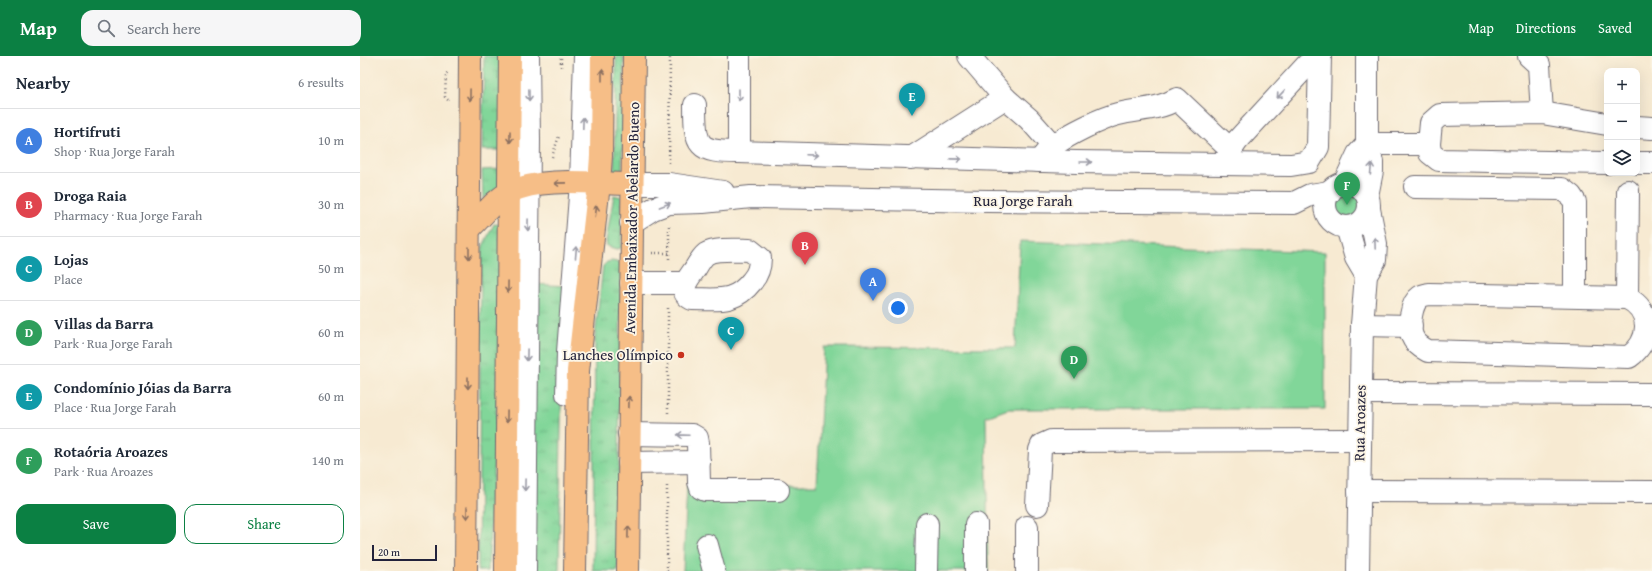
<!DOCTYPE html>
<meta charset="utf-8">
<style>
body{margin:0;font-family:"Gentium Book Plus",serif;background:#f6f6f7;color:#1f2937}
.controls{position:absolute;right:12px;top:12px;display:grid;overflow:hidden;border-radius:8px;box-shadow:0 4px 16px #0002}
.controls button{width:36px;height:36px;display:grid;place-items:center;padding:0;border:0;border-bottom:1px solid #e0e1e3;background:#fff;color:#1f2937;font:20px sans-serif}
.scale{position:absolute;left:12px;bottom:10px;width:65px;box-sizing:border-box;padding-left:4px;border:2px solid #22223b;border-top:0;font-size:11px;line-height:14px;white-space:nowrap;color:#22223b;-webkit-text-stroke:3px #fcf5e5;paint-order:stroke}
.you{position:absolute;left:538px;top:252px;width:14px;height:14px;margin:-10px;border:3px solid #fff;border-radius:50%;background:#1a73e8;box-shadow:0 0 0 6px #1a73e833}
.badge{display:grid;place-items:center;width:26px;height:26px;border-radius:50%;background:#0b8043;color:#fff;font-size:13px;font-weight:700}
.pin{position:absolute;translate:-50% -33px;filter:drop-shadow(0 1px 2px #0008)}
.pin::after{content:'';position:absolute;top:21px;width:14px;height:12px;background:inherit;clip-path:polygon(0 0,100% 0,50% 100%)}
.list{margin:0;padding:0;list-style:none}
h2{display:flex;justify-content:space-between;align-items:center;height:52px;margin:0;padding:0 16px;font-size:17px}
h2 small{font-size:13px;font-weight:400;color:#747a83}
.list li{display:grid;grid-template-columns:26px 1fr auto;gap:12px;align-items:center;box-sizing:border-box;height:64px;padding:0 16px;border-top:1px solid #e0e1e3}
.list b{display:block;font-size:15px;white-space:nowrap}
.list p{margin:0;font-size:13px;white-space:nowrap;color:#747a83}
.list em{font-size:13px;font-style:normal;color:#747a83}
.actions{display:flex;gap:8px;padding:12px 16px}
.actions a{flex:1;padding:9px 0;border:1px solid #0b8043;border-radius:12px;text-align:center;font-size:14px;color:#0b8043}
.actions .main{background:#0b8043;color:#fff}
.icon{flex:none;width:22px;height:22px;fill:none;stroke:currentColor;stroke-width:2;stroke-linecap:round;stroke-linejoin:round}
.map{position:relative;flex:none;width:1292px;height:515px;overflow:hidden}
header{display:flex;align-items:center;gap:24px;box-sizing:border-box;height:56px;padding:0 20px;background:#0b8043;color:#fff}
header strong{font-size:19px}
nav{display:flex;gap:22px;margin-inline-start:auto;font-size:14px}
.search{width:280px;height:36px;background:#f6f6f7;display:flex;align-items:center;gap:10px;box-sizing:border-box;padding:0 14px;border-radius:12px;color:#747a83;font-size:15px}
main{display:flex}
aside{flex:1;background:#fff}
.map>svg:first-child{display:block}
.grass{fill:url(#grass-tufts);stroke:#527c6a}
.green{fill:#81d699;stroke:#527c6a}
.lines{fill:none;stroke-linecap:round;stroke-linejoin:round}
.minor-casing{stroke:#6d6870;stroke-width:24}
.major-casing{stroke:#6d6870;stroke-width:24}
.highway-casing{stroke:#6d6870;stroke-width:24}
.path{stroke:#6d6870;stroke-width:2.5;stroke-dasharray:1 3;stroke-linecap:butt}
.minor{stroke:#fff;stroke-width:22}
.major{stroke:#f6be87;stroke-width:22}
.highway{stroke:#f6be87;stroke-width:22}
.oneway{stroke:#8c7061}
.oneway2{stroke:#9c9ca7}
.poi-dot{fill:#c8321e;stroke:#fcf5e5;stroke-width:1.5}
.labels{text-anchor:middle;stroke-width:3.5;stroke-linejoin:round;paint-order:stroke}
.street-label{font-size:15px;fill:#22223b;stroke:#fcf5e5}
.poi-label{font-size:15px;fill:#22223b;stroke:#fcf5e5;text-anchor:end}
</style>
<header>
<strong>Map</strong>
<div class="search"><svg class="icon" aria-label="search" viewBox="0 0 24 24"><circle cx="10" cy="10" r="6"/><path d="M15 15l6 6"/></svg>Search here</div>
<nav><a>Map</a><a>Directions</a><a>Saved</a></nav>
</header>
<main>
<aside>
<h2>Nearby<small>6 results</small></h2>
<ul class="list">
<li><span class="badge" style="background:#3f7fe0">A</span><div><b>Hortifruti</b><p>Shop · Rua Jorge Farah</p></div><em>10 m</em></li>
<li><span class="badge" style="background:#e0444e">B</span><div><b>Droga Raia</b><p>Pharmacy · Rua Jorge Farah</p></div><em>30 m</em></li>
<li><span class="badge" style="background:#0f9aa8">C</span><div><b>Lojas</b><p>Place</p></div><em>50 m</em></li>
<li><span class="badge" style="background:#2e9e5b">D</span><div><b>Villas da Barra</b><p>Park · Rua Jorge Farah</p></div><em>60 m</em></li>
<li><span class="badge" style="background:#0f9aa8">E</span><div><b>Condomínio Jóias da Barra</b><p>Place · Rua Jorge Farah</p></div><em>60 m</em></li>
<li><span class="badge" style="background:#2e9e5b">F</span><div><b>Rotaória Aroazes</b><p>Park · Rua Aroazes</p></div><em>140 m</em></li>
</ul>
<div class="actions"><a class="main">Save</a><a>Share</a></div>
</aside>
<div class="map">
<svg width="1292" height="515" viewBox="0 0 1292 515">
<defs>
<pattern id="grass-tufts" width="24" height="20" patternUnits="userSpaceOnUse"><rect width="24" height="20" fill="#81d699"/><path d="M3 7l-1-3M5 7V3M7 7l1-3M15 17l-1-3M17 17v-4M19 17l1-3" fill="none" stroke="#6fb785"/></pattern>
</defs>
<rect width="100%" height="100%" fill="#fcf5e5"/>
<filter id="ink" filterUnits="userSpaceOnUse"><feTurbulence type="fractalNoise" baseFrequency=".025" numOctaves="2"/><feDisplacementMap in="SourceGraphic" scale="8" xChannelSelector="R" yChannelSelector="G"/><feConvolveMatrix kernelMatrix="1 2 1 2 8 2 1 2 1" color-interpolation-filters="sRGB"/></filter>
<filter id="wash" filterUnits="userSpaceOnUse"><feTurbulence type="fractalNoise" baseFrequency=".012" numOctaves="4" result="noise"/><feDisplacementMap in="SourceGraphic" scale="16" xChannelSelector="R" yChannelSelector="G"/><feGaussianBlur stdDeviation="0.9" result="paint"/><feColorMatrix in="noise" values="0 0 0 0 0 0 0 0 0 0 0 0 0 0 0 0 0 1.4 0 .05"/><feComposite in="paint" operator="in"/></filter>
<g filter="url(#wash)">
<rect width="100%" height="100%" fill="#f7ead2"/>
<g class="grass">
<polygon points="124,0 143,0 142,94 122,94"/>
<polygon points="256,0 264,0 262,118 255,118 254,116"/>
<polygon points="142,113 140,130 123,143 122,114"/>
<polygon points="254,139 262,141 261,192 256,193 247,190 246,185"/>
<polygon points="134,168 140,169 140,290 128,515 118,515 121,204 123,190"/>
<polygon points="252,205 261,207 258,515 233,515 235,280 243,210 247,206"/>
<polygon points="174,228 206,230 202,294 199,515 171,515"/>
</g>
<g class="green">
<circle cx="987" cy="150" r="15"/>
<polygon points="660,185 965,196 965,353 648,353 626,361 628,515 323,515 327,429 457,429 464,291 655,292"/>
</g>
</g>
<g filter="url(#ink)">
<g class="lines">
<g class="minor-casing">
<g id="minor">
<polyline points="379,0 379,96 716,106 931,109 949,106 958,91 960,0"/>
<polyline points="609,0 645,42"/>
<polyline points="1169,0 1179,9 1182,57"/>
<path d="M 335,49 C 335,91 337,96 379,96"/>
<polyline points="1277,71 1292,72"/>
<polyline points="1007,88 1069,88 1071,67 1080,59 1182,57 1247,68"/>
<polyline points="1069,88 1070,97 1079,104 1247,107"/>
<polyline points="551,102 645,42 669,63 693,90"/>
<path d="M 679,105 C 684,100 688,93 694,89 C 708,79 741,62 758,58 C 778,53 798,54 817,43 L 871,94"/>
<polyline points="866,107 871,94 877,85 947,9"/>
<polyline points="1277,107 1292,107"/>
<circle cx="987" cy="149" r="22"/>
<polyline points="271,128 309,128 363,136"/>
<polyline points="984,128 998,98 1007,88"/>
<polyline points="1055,131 1202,133 1211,140 1215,146 1215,240"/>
<polyline points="1007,140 1012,115 1012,106 1007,88 1007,0"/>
<polyline points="271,167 293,153 309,147 343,146 391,141 628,145 934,147 950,139 970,136"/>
<polyline points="987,171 996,202 1006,219"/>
<path d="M 390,194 L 400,202 C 400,212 398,218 392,225 C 374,248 358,243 332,243 C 317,235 328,223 335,213 C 338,208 342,201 346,198 C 355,192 379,194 390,194 Z"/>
<polyline points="271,227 324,227"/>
<path d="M 1069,238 L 1267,242 C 1292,254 1292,284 1269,301 L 1068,295 C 1062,292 1055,288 1052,280 C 1048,270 1051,247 1060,241 C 1062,239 1066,239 1069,238 Z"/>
<polyline points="1267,242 1268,135"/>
<polyline points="1002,269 1051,270"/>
<polyline points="1001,337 1292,338"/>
<polyline points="207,338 208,296 221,127 225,0"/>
<polyline points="269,378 332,379 337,382 338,387 339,426 341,432 345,434 418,434"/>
<polyline points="269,407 339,406"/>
<polyline points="999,435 1292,436"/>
<polyline points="677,449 680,394 682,389 691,385 1000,384"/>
<polyline points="667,471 667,515"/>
<polyline points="347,489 354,515"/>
<polyline points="165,515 169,84 168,0"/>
<polyline points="566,515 567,468"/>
<polyline points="616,515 616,468"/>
<polyline points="998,515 1002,269 1006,219 1015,204 1016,188 1009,153"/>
</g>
</g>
<g class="major-casing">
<g id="major">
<polyline points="106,515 110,0"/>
<polyline points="268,515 274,0"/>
</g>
</g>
<g class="highway-casing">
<g id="highway">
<path d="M 109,173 C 123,161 133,144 150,136 C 183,120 235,128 271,128"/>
<polyline points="146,515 150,0"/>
<polyline points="215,515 218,315 239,128 241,100 242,0"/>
</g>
</g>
<g class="path">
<polyline points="201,11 201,0"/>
<polyline points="88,44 85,41 86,18 88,16"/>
<polyline points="192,101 199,80"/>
<polyline points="309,107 310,0"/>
<polyline points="309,170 309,205"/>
<polyline points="292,197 309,197"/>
<polyline points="308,357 308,252"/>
<polyline points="307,515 307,428"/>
</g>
<use href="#minor" class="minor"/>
<use href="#major" class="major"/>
<use href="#highway" class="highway"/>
</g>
<defs><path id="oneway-shaft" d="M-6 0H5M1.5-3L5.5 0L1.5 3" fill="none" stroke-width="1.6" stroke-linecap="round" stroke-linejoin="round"/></defs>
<g class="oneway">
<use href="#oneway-shaft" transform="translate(242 19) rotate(-90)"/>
<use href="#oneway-shaft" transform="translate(110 39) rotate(91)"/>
<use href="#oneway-shaft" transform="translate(150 81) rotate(90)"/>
<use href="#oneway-shaft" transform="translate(200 127) rotate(179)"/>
<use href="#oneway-shaft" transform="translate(236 155) rotate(-83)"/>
<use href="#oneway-shaft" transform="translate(109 197) rotate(90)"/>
<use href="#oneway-shaft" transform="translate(148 231) rotate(91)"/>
<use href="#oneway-shaft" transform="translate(108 327) rotate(90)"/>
<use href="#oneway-shaft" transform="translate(269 346) rotate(-89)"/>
<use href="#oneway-shaft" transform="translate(147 361) rotate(91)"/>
<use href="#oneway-shaft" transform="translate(107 457) rotate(90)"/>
<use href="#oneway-shaft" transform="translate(268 476) rotate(-89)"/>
</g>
<g class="oneway2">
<use href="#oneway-shaft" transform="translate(921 38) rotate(133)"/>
<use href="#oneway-shaft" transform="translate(169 39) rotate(89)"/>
<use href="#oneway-shaft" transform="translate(379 39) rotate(90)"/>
<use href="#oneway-shaft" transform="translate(223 67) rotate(-88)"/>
<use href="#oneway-shaft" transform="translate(452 99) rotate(2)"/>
<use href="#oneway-shaft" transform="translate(596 103) rotate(1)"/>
<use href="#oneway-shaft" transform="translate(726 106)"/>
<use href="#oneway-shaft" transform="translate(1011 113) rotate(-84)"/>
<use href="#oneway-shaft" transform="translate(305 149) rotate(-20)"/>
<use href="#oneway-shaft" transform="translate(168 169) rotate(91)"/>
<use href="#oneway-shaft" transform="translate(1015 187) rotate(-92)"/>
<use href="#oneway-shaft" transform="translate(216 196) rotate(-85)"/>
<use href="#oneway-shaft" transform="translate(167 299) rotate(91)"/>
<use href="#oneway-shaft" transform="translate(323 379) rotate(-178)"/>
<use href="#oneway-shaft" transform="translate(165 429) rotate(91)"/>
</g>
</g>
<circle class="poi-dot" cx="321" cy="299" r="4"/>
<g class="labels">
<g class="street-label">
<text x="663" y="150">Rua Jorge Farah</text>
<text transform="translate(272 162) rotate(-89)" y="5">Avenida Embaixador Abelardo Bueno</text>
<text transform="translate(1000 367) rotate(-89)" y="5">Rua Aroazes</text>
</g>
<g class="poi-label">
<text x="313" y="304">Lanches Olímpico</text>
</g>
</g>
</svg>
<div class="controls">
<button>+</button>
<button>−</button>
<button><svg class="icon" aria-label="layers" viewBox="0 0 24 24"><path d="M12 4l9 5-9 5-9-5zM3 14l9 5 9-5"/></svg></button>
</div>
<div class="scale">20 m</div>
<div class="you"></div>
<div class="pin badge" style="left:513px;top:245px;background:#3f7fe0">A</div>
<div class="pin badge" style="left:445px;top:209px;background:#e0444e">B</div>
<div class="pin badge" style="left:371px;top:294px;background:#0f9aa8">C</div>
<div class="pin badge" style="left:714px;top:323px;background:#2e9e5b">D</div>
<div class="pin badge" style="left:552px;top:60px;background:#0f9aa8">E</div>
<div class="pin badge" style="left:987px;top:149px;background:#2e9e5b">F</div>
</div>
</main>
